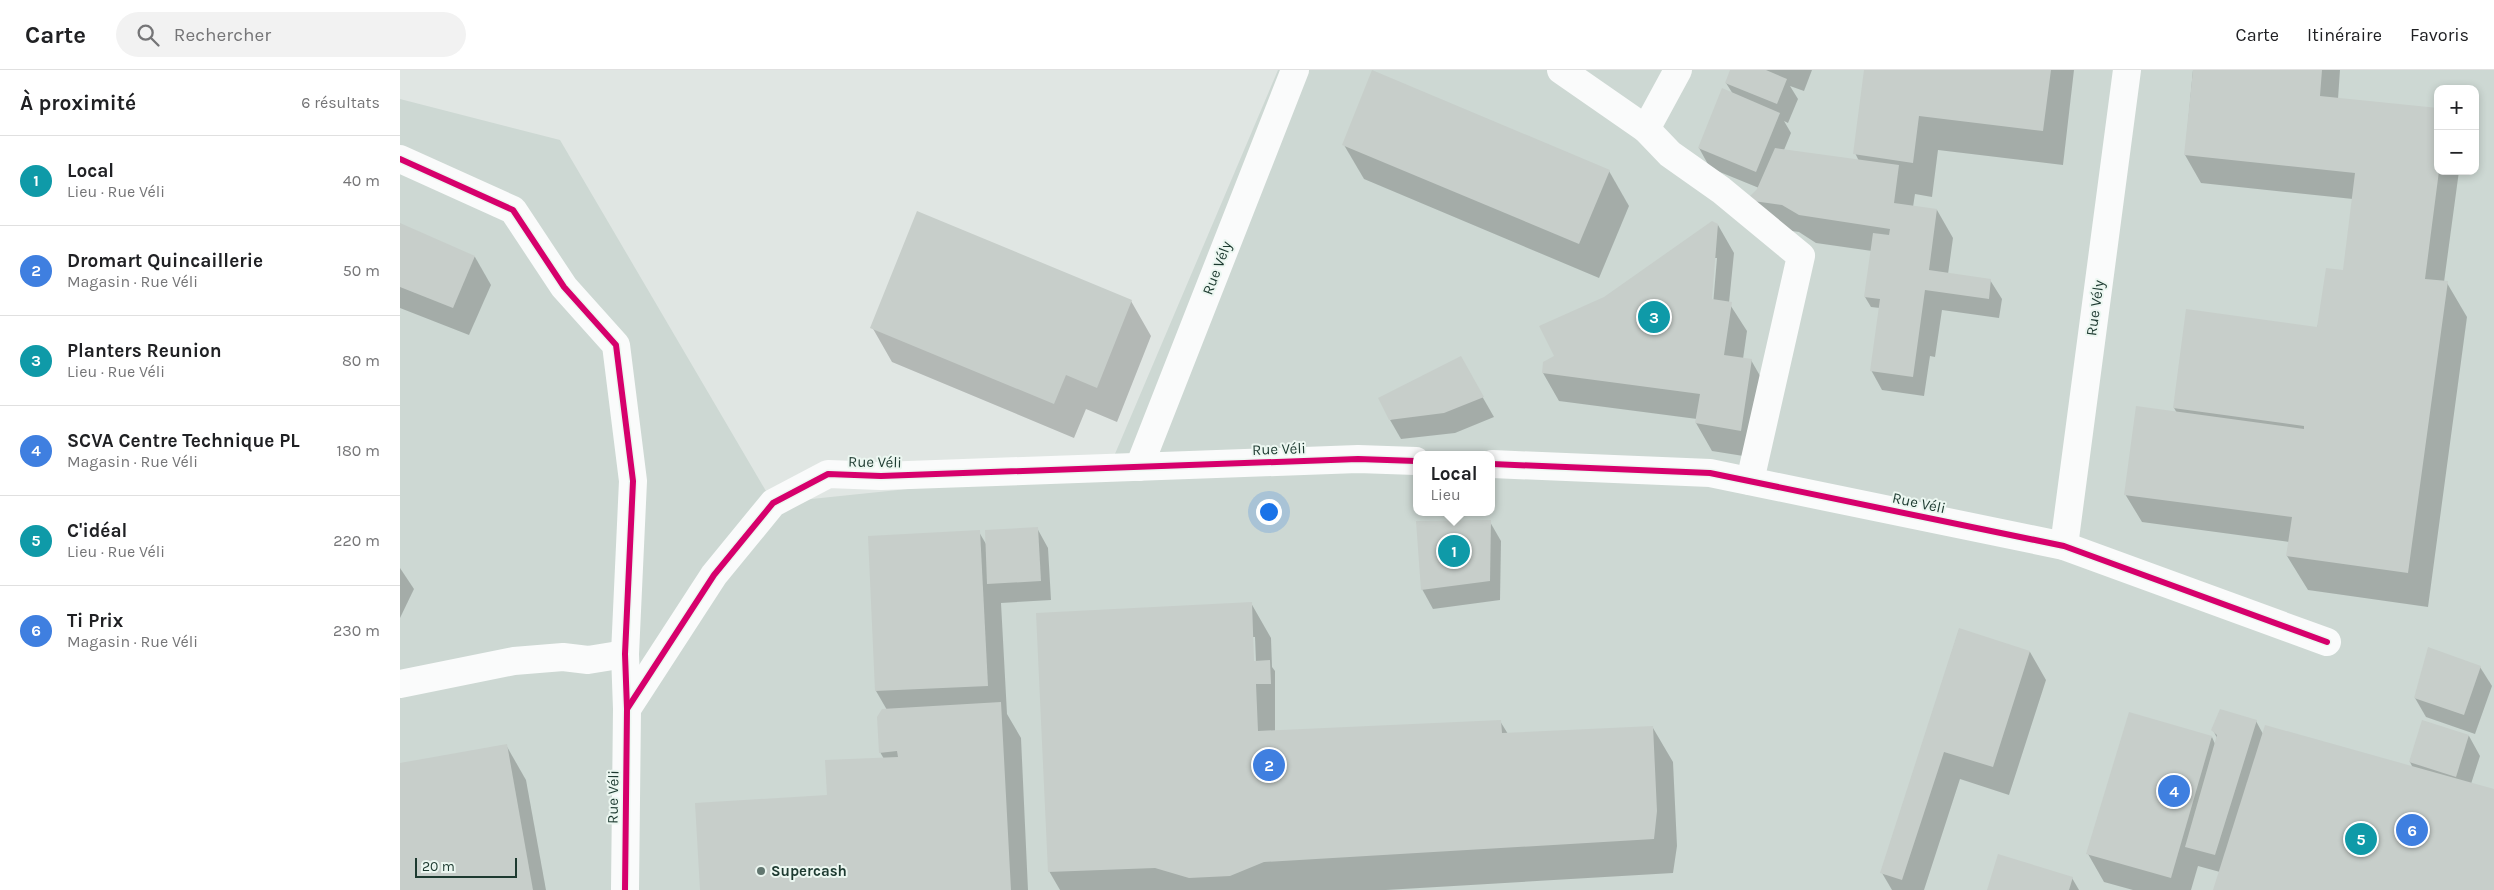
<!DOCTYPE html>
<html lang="fr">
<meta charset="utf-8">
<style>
body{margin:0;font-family:Karla,sans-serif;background:#f2f2f2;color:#202124}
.controls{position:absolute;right:15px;top:15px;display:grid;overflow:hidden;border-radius:10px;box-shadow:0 2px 8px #0003}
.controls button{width:45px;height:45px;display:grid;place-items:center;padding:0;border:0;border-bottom:1px solid #e0e0e0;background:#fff;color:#202124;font:25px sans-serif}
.scale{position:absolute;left:15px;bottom:12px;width:102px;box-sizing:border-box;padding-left:5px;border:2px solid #1d3a30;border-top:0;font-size:14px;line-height:18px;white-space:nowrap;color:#1d3a30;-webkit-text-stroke:4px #ecf7f1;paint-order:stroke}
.you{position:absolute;left:868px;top:441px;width:18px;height:18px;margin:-12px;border:4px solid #fff;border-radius:50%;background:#1a73e8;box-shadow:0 0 0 8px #1a73e833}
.badge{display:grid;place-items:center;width:32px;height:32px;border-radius:50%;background:#61766f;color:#fff;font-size:16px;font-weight:700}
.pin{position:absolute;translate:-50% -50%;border:2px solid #fff;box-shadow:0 1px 5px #0006}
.popup{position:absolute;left:1013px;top:381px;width:82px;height:65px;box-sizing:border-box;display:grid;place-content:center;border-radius:10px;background:#fff;filter:drop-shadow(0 1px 4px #0005);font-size:16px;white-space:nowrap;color:#757577}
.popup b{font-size:19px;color:#202124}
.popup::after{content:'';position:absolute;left:50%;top:100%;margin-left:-10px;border:10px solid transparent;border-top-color:#fff}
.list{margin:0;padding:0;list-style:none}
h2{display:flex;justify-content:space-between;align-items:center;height:65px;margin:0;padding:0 20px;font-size:21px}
h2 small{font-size:16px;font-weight:400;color:#757577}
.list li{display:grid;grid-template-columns:32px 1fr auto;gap:15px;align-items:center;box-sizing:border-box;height:90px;padding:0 20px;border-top:1px solid #e0e0e0}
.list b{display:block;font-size:19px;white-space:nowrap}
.list p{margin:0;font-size:16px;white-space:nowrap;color:#757577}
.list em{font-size:16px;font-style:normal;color:#757577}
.icon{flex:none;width:28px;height:28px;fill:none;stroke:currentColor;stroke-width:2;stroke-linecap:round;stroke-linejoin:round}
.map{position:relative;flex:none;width:2094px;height:820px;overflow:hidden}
header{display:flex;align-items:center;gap:30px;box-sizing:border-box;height:70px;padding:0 25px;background:#fff;border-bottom:1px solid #e0e0e0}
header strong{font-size:24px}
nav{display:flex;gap:28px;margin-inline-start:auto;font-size:18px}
.search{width:350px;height:45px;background:#f2f2f2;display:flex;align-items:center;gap:12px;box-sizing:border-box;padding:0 18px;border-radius:28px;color:#757577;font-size:19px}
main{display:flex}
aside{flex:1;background:#fff}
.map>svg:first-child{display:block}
.built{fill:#cdd8d3;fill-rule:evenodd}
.shadow{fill:#0003;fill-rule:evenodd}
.building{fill:#c7ceca}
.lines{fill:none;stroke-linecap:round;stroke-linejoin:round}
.minor{stroke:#fafbfb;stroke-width:28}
.cycleway-casing{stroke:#ecf7f1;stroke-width:9}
.cycleway{stroke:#d6006c;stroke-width:6}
.poi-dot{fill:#61766f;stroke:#ecf7f1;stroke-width:2}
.labels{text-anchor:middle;stroke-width:4;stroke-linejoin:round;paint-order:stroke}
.street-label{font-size:15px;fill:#1d3a30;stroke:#ecf7f1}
.poi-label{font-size:15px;font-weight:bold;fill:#1d3a30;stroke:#ecf7f1;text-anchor:start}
</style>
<header>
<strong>Carte</strong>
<div class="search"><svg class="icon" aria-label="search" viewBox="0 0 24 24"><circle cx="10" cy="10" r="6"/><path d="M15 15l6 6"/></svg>Rechercher</div>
<nav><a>Carte</a><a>Itinéraire</a><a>Favoris</a></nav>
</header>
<main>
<aside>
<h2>À proximité<small>6 résultats</small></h2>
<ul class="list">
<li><span class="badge" style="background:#0f9aa8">1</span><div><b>Local</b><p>Lieu · Rue Véli</p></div><em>40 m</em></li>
<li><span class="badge" style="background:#3f7fe0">2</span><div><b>Dromart Quincaillerie</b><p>Magasin · Rue Véli</p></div><em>50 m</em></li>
<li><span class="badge" style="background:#0f9aa8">3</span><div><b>Planters Reunion</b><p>Lieu · Rue Véli</p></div><em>80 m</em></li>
<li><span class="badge" style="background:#3f7fe0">4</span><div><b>SCVA Centre Technique PL</b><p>Magasin · Rue Véli</p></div><em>180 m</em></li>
<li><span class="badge" style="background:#0f9aa8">5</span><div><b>C'idéal</b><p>Lieu · Rue Véli</p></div><em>220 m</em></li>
<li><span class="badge" style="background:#3f7fe0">6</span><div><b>Ti Prix</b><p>Magasin · Rue Véli</p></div><em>230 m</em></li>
</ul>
</aside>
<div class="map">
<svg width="2094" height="820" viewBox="0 0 2094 820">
<rect width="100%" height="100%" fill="#e0e6e3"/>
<path class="built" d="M 878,0 L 2094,0 L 2094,820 L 0,820 L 0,29 L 160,70 L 373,433 L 709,398 ZM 2038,19 L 2075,19 L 2075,101 L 2038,101 ZM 1016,385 L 1092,385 L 1092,442 L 1016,442 Z"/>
<g class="shadow">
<polygon points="1331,0 1412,0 1404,21 1390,16 1398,29 1388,53 1384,51 1391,63 1384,80 1459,91 1455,83 1466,0 1674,0 1663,95 1538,80 1532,127 1515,124 1513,137 1537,140 1553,168 1548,204 1590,210 1602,229 1599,248 1542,240 1535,287 1530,286 1524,326 1482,320 1471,300 1480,238 1471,237 1465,227 1472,181 1416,173 1399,162 1363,157 1347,130 1359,118 1310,98 1299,78 1333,24 1326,13"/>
<polygon points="1793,0 1940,0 1938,29 2038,101 2059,101 2044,212 2047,213 2067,247 2028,537 1908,520 1887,486 1889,472 1742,452 1725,424 1777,343 1774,338 1916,259 1944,201 1953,129 1801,113 1785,85"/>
<polygon points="944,75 1209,101 1229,136 1199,208 964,109"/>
<polygon points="0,155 75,187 91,215 69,265 0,238"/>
<path d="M 1318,155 L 1334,183 L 1329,233 L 1347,261 L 1343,289 L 1351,290 L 1367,318 L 1356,388 L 1312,381 L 1296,353 L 1297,349 L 1159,331 L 1143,303 L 1204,228 ZM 1314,188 L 1317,188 L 1313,235 L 1310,235 Z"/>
<polygon points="731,231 751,266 717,352 686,339 674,368 492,292 472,257"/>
<polygon points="1071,307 1094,347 1055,363 1001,369 990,350"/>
<polygon points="1090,452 1101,471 1100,530 1033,539 1022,519"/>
<polygon points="637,458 648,478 651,530 601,533 607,644 621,668 628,820 302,820 429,726 484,689 480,682 487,640 476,621 469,467 579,462 586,474"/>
<polygon points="0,498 14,519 0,548"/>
<path d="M 851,533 L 871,568 L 872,597 L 875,601 L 875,662 L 1100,651 L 1108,664 L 1253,658 L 1273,692 L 1277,776 L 1273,803 L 986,820 L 660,820 L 649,801 ZM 852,567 L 855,567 L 856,592 L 853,592 Z"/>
<polygon points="1559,560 1630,582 1646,610 1609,725 1560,709 1524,820 1492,820 1482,803"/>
<polygon points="2080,597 2092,616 2075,664 2026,647 2015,628"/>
<polygon points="1856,651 1863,664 2013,698 2010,692 2023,651 2069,666 2080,686 2071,714 2094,720 2094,820 1814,820 1820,802 1798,796 1791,820 1733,820 1704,812 1688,784 1812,667 1815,674 1817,668 1813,660"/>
<polygon points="106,675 126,710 146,820 0,820 0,694"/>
<polygon points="1672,808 1679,820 1589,820"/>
</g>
<g class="building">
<polygon points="972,0 1210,100 1179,174 942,75"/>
<polygon points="1330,0 1366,0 1387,9 1377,34 1325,13"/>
<polygon points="1464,0 1651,0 1643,61 1519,46 1513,93 1453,84"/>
<polygon points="1793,0 1922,0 1920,26 2038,38 2039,101 2025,209 2048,211 2008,503 1886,486 1892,447 1724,425 1736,336 1904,359 1904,356 1773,338 1786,239 1917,257 1926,198 1943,200 1955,103 1784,85"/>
<polygon points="1322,18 1380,43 1356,102 1298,78"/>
<polygon points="1375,78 1499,95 1494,133 1537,139 1529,200 1591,209 1589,229 1525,220 1513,307 1470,301 1480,229 1464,227 1473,163 1489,165 1490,159 1399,145 1382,135 1346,130 1357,119"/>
<polygon points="517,141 732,230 697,318 666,305 654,334 470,258"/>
<polygon points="1312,151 1318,154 1312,229 1332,232 1324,285 1352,289 1341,361 1295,353 1300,324 1142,303 1143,292 1154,286 1139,256 1204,227"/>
<polygon points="0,153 75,186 53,238 0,217"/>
<polygon points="1061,286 1084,327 1044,343 989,350 978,328"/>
<polygon points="1091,450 1090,511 1021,520 1016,451"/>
<polygon points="638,457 641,511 587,514 585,460"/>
<polygon points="580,460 588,616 475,621 468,466"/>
<polygon points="852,532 854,591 870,590 871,614 856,614 858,661 1101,650 1102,663 1253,656 1257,741 1254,769 864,792 830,806 789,808 755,798 648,802 636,543"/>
<polygon points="1559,558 1630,581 1593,697 1544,682 1502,810 1480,803"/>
<polygon points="2028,577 2081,596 2064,645 2014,628"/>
<polygon points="601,632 611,820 300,820 295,733 427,725 425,690 498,687 497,681 479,683 477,647 482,639"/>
<polygon points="1820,639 1857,650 1815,785 1785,777 1817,665 1811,660"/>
<polygon points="1729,642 1812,666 1771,808 1686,784"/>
<polygon points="2022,650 2069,665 2056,707 2009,692"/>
<polygon points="1865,655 2094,719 2094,820 1813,820"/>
<polygon points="107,674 133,820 0,820 0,693"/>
<polygon points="1598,784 1673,807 1669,820 1587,820"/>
</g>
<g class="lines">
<g class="minor">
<polyline points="1161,0 1246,59 1270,84 1321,120 1401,186 1350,411"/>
<polyline points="1246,59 1278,0"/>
<polyline points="0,89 113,140 164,217 216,275 233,411 225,584 227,639"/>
<polyline points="1092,394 1310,403 1664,476 1927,572"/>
<polyline points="739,397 895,0"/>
<polyline points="1664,476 1727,0"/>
<polyline points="0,614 114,591 163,587 188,590 225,584"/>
<polyline points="225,820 227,639 314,505 373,433 428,404 481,406 958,389 1016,391"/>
</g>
<g class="cycleway-casing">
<g id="cycleway">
<polyline points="0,89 113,140 164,217 216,275 233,411 225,584 227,639"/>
<polyline points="1092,394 1310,403 1664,476 1927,572"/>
<polyline points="225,820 227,639 314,505 373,433 428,404 481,406 958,389 1016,391"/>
</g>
</g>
<use href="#cycleway" class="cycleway"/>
</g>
<circle class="poi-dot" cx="361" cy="801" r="5"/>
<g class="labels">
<g class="street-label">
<text transform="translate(817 198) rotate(-69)" y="5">Rue Vély</text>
<text transform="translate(1695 238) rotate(-82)" y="5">Rue Vély</text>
<text transform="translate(879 379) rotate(-2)" y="5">Rue Véli</text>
<text transform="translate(475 392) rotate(1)" y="5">Rue Véli</text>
<text transform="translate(1519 433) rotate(12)" y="5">Rue Véli</text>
<text transform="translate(213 727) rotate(-89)" y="5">Rue Véli</text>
</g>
<g class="poi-label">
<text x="371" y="806">Supercash</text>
</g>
</g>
</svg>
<div class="controls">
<button>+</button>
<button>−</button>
</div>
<div class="scale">20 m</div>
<div class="you"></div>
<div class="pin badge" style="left:1054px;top:481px;background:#0f9aa8">1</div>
<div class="popup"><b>Local</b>Lieu</div>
<div class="pin badge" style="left:869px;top:695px;background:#3f7fe0">2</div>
<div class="pin badge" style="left:1254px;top:247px;background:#0f9aa8">3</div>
<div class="pin badge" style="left:1774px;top:721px;background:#3f7fe0">4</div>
<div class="pin badge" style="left:1961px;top:769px;background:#0f9aa8">5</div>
<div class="pin badge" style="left:2012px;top:760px;background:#3f7fe0">6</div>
</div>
</main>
